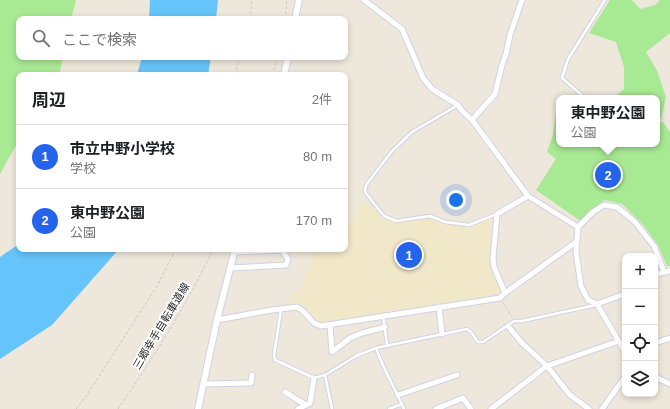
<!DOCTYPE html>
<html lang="ja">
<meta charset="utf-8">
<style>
body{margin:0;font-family:Arial,"Noto Sans JP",sans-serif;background:#f2f2f2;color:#202124}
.controls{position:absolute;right:12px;bottom:12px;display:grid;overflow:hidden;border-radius:8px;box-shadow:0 2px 6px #0003}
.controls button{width:36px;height:36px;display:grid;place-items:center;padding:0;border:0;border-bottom:1px solid #e0e0e0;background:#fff;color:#202124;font:20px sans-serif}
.you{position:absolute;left:456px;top:200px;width:14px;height:14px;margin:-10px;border:3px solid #fff;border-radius:50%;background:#1a73e8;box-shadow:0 0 0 6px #1a73e833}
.badge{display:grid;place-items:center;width:26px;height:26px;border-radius:50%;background:#2563eb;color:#fff;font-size:13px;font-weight:700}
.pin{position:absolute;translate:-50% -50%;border:2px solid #fff;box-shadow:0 1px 4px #0006}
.popup{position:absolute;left:556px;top:95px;width:104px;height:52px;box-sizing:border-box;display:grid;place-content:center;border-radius:8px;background:#fff;filter:drop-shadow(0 1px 3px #0005);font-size:13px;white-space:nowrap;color:#757577}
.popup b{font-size:15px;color:#202124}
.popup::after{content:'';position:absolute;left:50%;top:100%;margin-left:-8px;border:8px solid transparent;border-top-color:#fff}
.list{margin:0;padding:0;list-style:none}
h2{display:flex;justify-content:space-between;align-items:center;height:52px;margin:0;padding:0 16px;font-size:17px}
h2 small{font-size:13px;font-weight:400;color:#757577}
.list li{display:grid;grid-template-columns:26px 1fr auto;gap:12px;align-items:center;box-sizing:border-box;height:64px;padding:0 16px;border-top:1px solid #e0e0e0}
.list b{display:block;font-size:15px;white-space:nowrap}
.list p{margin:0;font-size:13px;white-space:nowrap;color:#757577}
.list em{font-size:13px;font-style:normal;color:#757577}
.icon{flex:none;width:22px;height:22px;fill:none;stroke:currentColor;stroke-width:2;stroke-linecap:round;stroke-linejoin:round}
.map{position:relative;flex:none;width:670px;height:409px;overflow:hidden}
.search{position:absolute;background:#fff;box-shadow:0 2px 6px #0003;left:16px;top:16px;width:332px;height:44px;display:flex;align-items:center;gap:10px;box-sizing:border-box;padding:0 14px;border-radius:8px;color:#757577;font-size:15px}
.panel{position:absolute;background:#fff;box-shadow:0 2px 6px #0003;left:16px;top:72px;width:332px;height:180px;border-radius:8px}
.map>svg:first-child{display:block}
.education{fill:#f1e7c9}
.green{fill:#a8e993}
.water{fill:#65c4f9}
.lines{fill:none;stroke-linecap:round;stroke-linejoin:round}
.service-casing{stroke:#d0d2e5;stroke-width:4.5}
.minor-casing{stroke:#d0d2e5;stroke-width:7}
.tertiary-casing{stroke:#d0d2e5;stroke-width:8}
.path{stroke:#c8c8c8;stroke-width:1;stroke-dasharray:3 2;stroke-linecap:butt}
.service{stroke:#fff;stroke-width:2.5}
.minor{stroke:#fff;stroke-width:5}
.tertiary{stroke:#fff;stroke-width:6}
.labels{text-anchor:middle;stroke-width:3.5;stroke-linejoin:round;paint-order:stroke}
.street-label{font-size:11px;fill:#2a2a2a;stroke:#fff}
</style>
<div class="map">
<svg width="670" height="409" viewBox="0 0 670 409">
<rect width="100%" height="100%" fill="#eee7db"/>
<polygon class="education" points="363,201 384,216 396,221 430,216 445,222 468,225 497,214 493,258 504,289 500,298 321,326 297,307 281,309 303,285 313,254 310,249 345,249 345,226 347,226"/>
<g class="green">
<polygon points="0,0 76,0 71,19 19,19 19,57 63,57 59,75 19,75 19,140 0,174"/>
<polygon points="610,0 632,0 640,9 655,5 660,0 670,0 670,33 646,52 657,71 666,97 661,119 657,118 657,98 614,98 624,89 624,67 616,42 589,33"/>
<polygon points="556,112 559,114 559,144 657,144 657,121 663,122 670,132 670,266 667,266 658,245 644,226 622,204 605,200 593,209 582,222 536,190 556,159 547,152 553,135"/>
</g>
<g class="water">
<polygon points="150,0 218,0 216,19 149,19"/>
<polygon points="142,57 211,57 208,75 137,75"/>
<polygon points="19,244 19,249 119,249 52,325 0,359 0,257"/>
</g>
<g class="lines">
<g class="service-casing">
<g id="service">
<polyline points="585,98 562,78 568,59 605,0"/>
<polyline points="458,105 412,132 392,151 366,185 365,192 384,216 396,221 430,216 445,222 469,225 497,214"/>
<polyline points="281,310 274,355 275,360 314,378 325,375"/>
<polyline points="383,316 387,345"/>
<path d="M 376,348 C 383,369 395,388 404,409"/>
<polyline points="332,409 325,375 356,356 376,348 467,329 471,332 478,342 483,342 514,321 522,321 596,305"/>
<polyline points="389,409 402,404"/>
</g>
</g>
<g class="minor-casing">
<g id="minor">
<polyline points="364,0 402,29 423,78 432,89 458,105 463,112 472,120 528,196 578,227 576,252 581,286 588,300 597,304 625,352"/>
<polyline points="472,120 495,94 502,65 506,54 510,35 522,0"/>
<polyline points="578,227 593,212 604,205 617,207 635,222 654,246 664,272"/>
<polyline points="231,268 286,265 288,259 282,250 235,252"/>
<polyline points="655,275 664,272 670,271"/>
<polyline points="505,293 576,242"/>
<polyline points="597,304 625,294"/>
<polyline points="439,307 442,334"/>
<polyline points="217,320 272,310 297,307 303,311 314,323 321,326 500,298 505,293 494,267 493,258 497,214 528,196"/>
<polyline points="330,325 332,352 350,338 362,333 385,327"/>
<polyline points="508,326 522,343 547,366 570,395 589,409"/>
<polyline points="655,343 670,338"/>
<polyline points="655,377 670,384"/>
<polyline points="203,384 251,383 252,375"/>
<polyline points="285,392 306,405"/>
<polyline points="398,395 457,375"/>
<polyline points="298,409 310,403 314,378"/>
<polyline points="436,409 463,398 471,409"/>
<polyline points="491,409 547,366 619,341"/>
<polyline points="602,409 625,377"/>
</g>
</g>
<g class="tertiary-casing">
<g id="tertiary">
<polyline points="295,19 299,0"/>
<polyline points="284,75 288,57"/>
<polyline points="198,409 217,320 235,249"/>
</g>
</g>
<g class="path">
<polyline points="250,19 252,0"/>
<polyline points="285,19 287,0"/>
<polyline points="235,75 240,57"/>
<polyline points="273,75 277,57"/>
<polyline points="503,303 512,317"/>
<polyline points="76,409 87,395 157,286 176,249"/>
<path d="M 118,409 C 153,358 187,305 213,249"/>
</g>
<use href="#service" class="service"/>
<use href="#minor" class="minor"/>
<use href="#tertiary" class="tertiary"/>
</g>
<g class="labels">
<g class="street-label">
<text transform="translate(161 326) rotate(-59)" y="4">三郷幸手自転車道線</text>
</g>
</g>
</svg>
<div class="controls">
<button>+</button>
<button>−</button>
<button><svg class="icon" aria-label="locate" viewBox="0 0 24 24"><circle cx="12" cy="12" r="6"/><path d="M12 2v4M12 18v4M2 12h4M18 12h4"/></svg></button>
<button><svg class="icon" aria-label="layers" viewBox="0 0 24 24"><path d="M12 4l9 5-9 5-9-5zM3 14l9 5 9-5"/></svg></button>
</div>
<div class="you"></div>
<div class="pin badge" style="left:409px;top:255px">1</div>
<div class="pin badge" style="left:608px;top:175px">2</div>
<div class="popup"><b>東中野公園</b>公園</div>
<div class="search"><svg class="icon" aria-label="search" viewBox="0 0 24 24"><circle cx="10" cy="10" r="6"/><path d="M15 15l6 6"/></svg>ここで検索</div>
<section class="panel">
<h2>周辺<small>2件</small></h2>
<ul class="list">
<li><span class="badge">1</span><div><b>市立中野小学校</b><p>学校</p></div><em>80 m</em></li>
<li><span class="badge">2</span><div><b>東中野公園</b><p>公園</p></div><em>170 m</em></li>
</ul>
</section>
</div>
